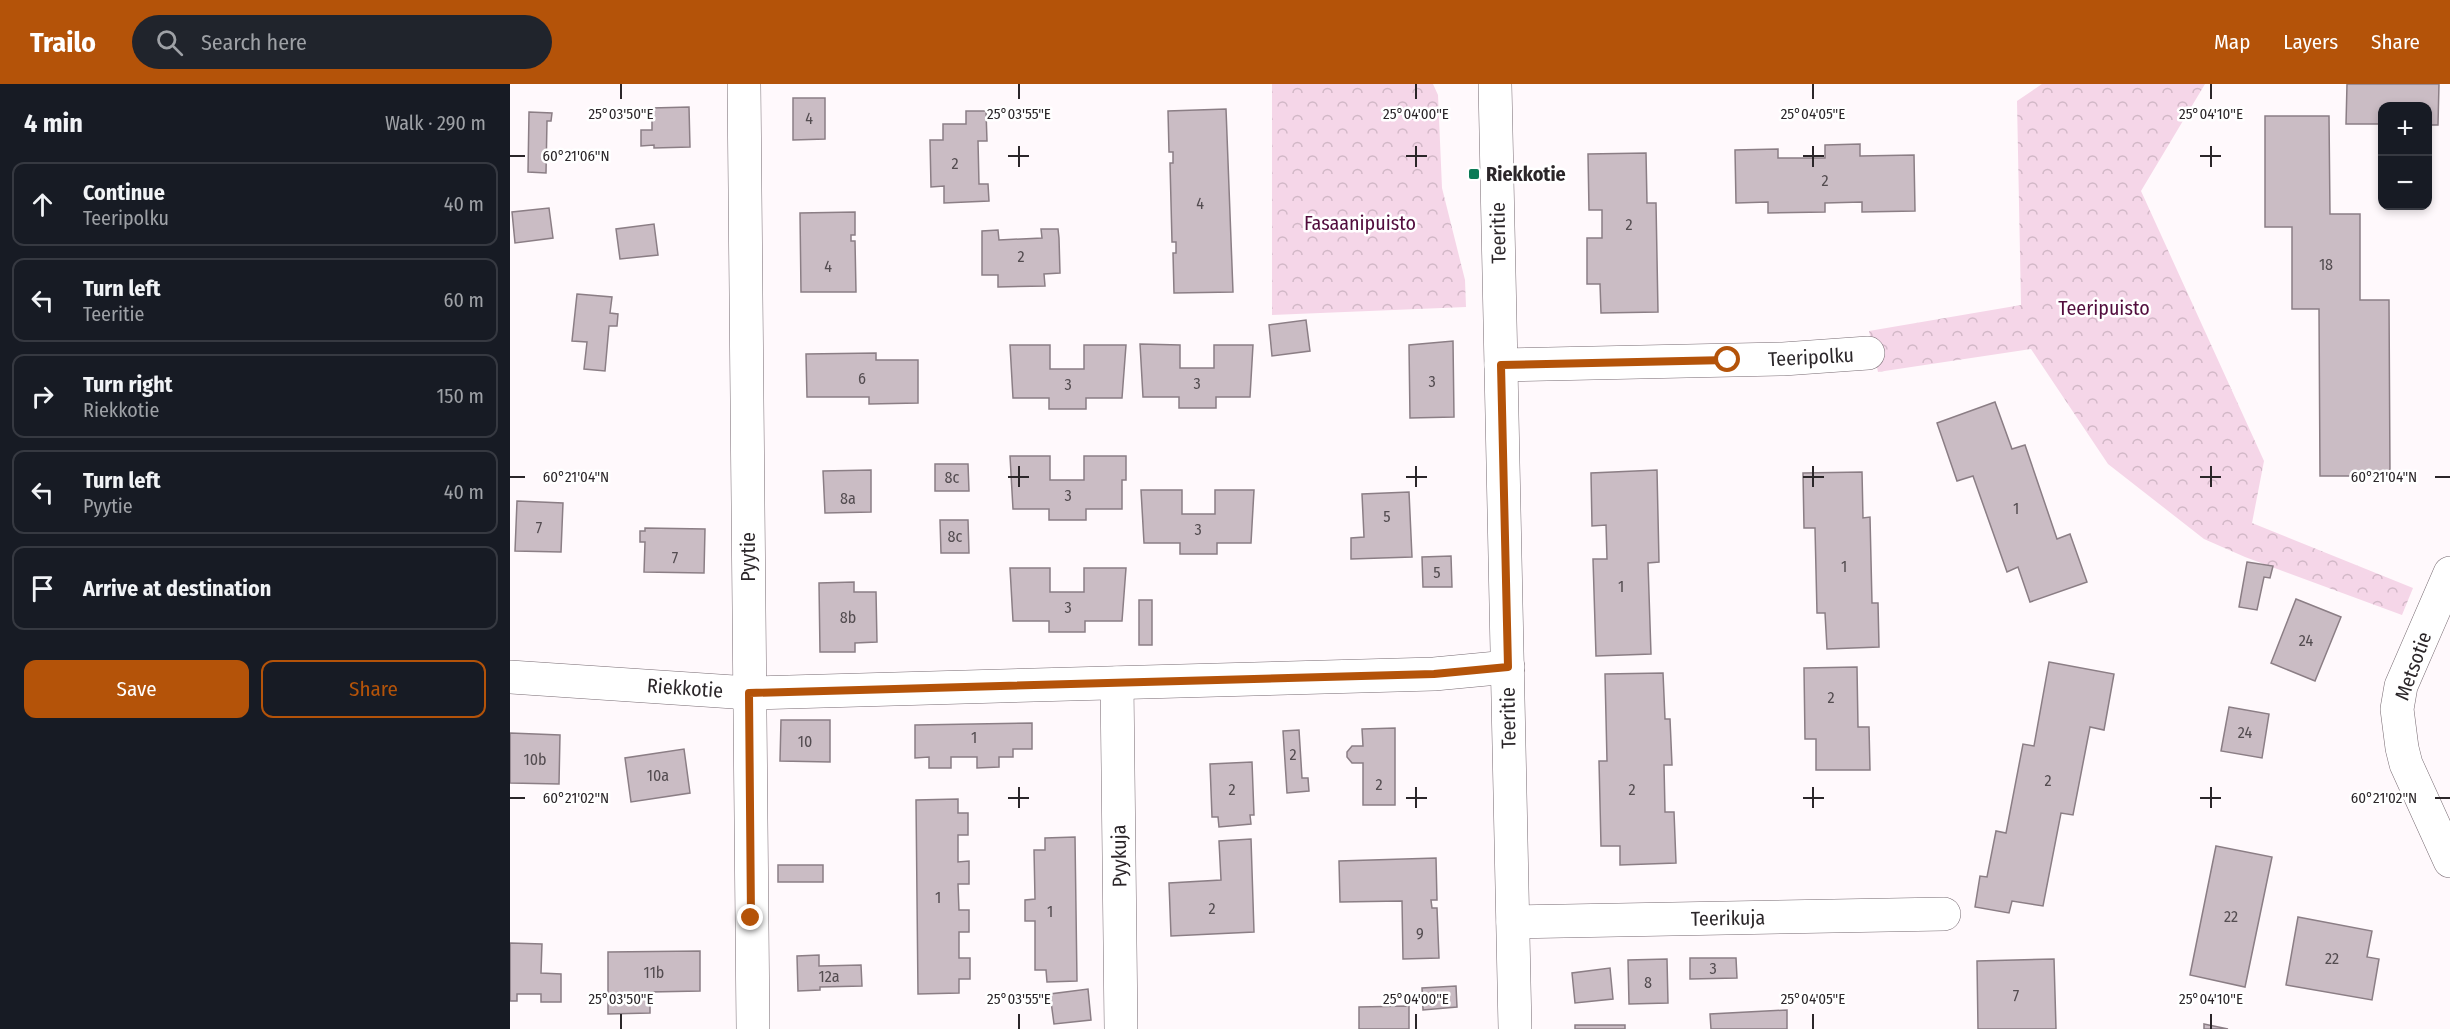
<!DOCTYPE html>
<meta charset="utf-8">
<style>
body{margin:0;font-family:"Fira Sans Condensed",sans-serif;background:#20242c;color:#f1f3f6}
.controls{position:absolute;right:18px;top:18px;display:grid;overflow:hidden;border-radius:12px;box-shadow:0 3px 9px #0003}
.controls button{width:54px;height:54px;display:grid;place-items:center;padding:0;border:0;border-bottom:2px solid #363941;background:#171b24;color:#f1f3f6;font:30px sans-serif}
.stop{position:absolute;width:18px;height:18px;margin:-14px;border:4px solid #b45309;border-radius:50%;background:#fff}
.stop.end{background:#b45309;border-color:#fff;box-shadow:0 2px 6px #0008}
.list{margin:0;padding:0;list-style:none}
h2{display:flex;justify-content:space-between;align-items:center;height:78px;margin:0;padding:0 24px;font-size:26px}
h2 small{font-size:20px;font-weight:400;color:#9ea1a6}
.list li{display:grid;grid-template-columns:39px 1fr auto;gap:18px;align-items:center;box-sizing:border-box;height:84px;margin:0 12px 12px;padding:0 12px;border:2px solid #363941;border-radius:12px}
.list b{display:block;font-size:22px;white-space:nowrap}
.list p{margin:0;font-size:20px;white-space:nowrap;color:#9ea1a6}
.list em{font-size:20px;font-style:normal;color:#9ea1a6}
.actions{display:flex;gap:12px;padding:18px 24px}
.actions a{flex:1;padding:14px 0;border:2px solid #b45309;border-radius:12px;text-align:center;font-size:21px;color:#b45309}
.actions .main{background:#b45309;color:#fff}
.icon{flex:none;width:33px;height:33px;fill:none;stroke:currentColor;stroke-width:2;stroke-linecap:round;stroke-linejoin:round}
.map{position:relative;flex:none;width:1940px;height:945px;overflow:hidden}
header{display:flex;align-items:center;gap:36px;box-sizing:border-box;height:84px;padding:0 30px;background:#b45309;color:#fff}
header strong{font-size:28px}
nav{display:flex;gap:33px;margin-inline-start:auto;font-size:21px}
.search{width:420px;height:54px;background:#20242c;display:flex;align-items:center;gap:15px;box-sizing:border-box;padding:0 21px;border-radius:33px;color:#9ea1a6;font-size:22px}
main{display:flex}
aside{flex:1;background:#171b24}
.map>svg:first-child{display:block}
.park{fill:url(#park-crowns)}
.building{fill:#cabcc4;stroke:#8b7e85;stroke-width:1.5}
.lines{fill:none;stroke-linecap:round;stroke-linejoin:round}
.street-casing{stroke:#786c73;stroke-width:34}
.secondary-casing{stroke:#786c73;stroke-width:34}
.street{stroke:#fff;stroke-width:33}
.secondary{stroke:#fff;stroke-width:33}
.route{stroke:#b45309;stroke-width:8}
.ticks{fill:none;stroke:#2b2629;stroke-width:2}
.poi-dot{fill:#0b7a56;stroke:#fff;stroke-width:2}
.labels{text-anchor:middle;stroke-width:5;stroke-linejoin:round;paint-order:stroke}
.number-label{font-size:16px;fill:#534c50}
.poi-label{font-size:20px;font-weight:bold;fill:#2b2629;stroke:#fff;text-anchor:start}
.park-label{font-size:20px;fill:#520d3d;stroke:#fff}
.street-label{font-size:20px;fill:#2b2629;stroke:#fff}
.ticks-label{font-size:15px;text-anchor:middle;fill:#2b2629;stroke:#fff;stroke-width:5;stroke-linejoin:round;paint-order:stroke}
</style>
<header>
<strong>Trailo</strong>
<div class="search"><svg class="icon" aria-label="search" viewBox="0 0 24 24"><circle cx="10" cy="10" r="6"/><path d="M15 15l6 6"/></svg>Search here</div>
<nav><a>Map</a><a>Layers</a><a>Share</a></nav>
</header>
<main>
<aside>
<h2>4 min<small>Walk · 290 m</small></h2>
<ul class="list">
<li><svg class="icon" aria-label="ahead" viewBox="0 0 24 24"><path d="M12 20V5M6 11l6-6 6 6"/></svg><div><b>Continue</b><p>Teeripolku</p></div><em>40 m</em></li>
<li><svg class="icon" aria-label="left" viewBox="0 0 24 24"><path d="M17 20v-9H6M10 6l-5 5 5 5"/></svg><div><b>Turn left</b><p>Teeritie</p></div><em>60 m</em></li>
<li><svg class="icon" aria-label="right" viewBox="0 0 24 24"><path d="M7 20v-9h11M14 6l5 5-5 5"/></svg><div><b>Turn right</b><p>Riekkotie</p></div><em>150 m</em></li>
<li><svg class="icon" aria-label="left" viewBox="0 0 24 24"><path d="M17 20v-9H6M10 6l-5 5 5 5"/></svg><div><b>Turn left</b><p>Pyytie</p></div><em>40 m</em></li>
<li><svg class="icon" aria-label="arrive" viewBox="0 0 24 24"><path d="M6 21V4h12l-3 4 3 4H6"/></svg><div><b>Arrive at destination</b></div></li>
</ul>
<div class="actions"><a class="main">Save</a><a>Share</a></div>
</aside>
<div class="map">
<svg width="1940" height="945" viewBox="0 0 1940 945">
<defs>
<pattern id="park-crowns" width="20" height="18" patternUnits="userSpaceOnUse" patternTransform="scale(1.5)"><rect width="20" height="18" fill="#f5d6e8"/><path d="M2 6a3 3 0 1 1 6 0M12 15a3 3 0 1 1 6 0" fill="none" stroke="#d2b8c7"/></pattern>
</defs>
<rect width="100%" height="100%" fill="#fff9fc"/>
<g class="park">
<polygon points="762,0 923,0 928,11 932,104 955,196 956,223 762,231"/>
<polygon points="1532,0 1695,0 1631,107 1754,377 1742,439 1903,504 1892,531 1735,473 1694,455 1598,380 1521,265 1368,288 1359,247 1511,221 1507,17"/>
</g>
<g class="building">
<polygon points="1837,0 1929,0 1928,41 1918,41 1918,22 1872,22 1872,40 1836,40"/>
<polygon points="283,14 315,14 315,55 283,56"/>
<polygon points="179,23 180,63 144,64 144,61 131,62 131,46 142,46 142,24"/>
<polygon points="716,25 723,208 664,209 663,169 666,169 666,158 662,158 660,79 663,79 663,68 659,68 658,27"/>
<polygon points="456,27 476,27 477,57 468,57 469,100 478,100 479,117 434,119 434,102 421,103 420,56 433,56 433,40 456,40"/>
<polygon points="19,28 42,29 41,37 37,37 36,89 18,88"/>
<polygon points="1755,32 1819,32 1820,130 1850,130 1850,216 1879,216 1880,392 1810,392 1809,225 1782,225 1782,143 1755,143"/>
<polygon points="1350,60 1350,72 1404,71 1405,127 1352,128 1352,118 1315,119 1315,128 1258,129 1258,118 1226,119 1225,66 1268,65 1268,74 1315,74 1315,61"/>
<polygon points="1136,69 1137,119 1146,119 1148,228 1091,229 1090,200 1077,200 1077,154 1092,154 1092,126 1079,126 1078,70"/>
<polygon points="39,124 43,154 5,159 2,128"/>
<polygon points="345,128 345,151 341,151 341,157 345,157 346,208 291,208 290,129"/>
<polygon points="144,140 148,171 110,175 106,145"/>
<polygon points="531,145 548,145 549,154 550,189 534,190 535,202 488,203 488,191 472,191 472,147 488,146 489,156 532,154"/>
<polygon points="67,210 102,213 100,229 108,230 107,242 99,242 95,287 74,285 77,258 62,257"/>
<polygon points="796,236 800,267 762,272 759,241"/>
<polygon points="943,257 944,333 900,334 899,261"/>
<polygon points="630,260 670,261 670,284 704,284 704,261 743,261 740,313 706,313 706,324 669,324 669,313 633,313"/>
<polygon points="500,261 540,261 540,285 574,285 574,261 616,261 612,314 576,314 576,325 539,325 539,314 503,314"/>
<polygon points="366,269 366,276 408,276 408,319 359,320 359,313 297,313 296,270"/>
<polygon points="1485,318 1502,365 1515,361 1547,455 1560,450 1577,498 1520,518 1508,483 1497,488 1463,392 1447,397 1427,339"/>
<polygon points="500,372 540,372 540,396 574,396 574,372 616,372 616,396 612,396 612,425 576,425 576,436 539,436 539,425 503,425"/>
<polygon points="425,380 458,380 459,407 425,407"/>
<polygon points="361,386 361,428 315,429 313,387"/>
<polygon points="1147,386 1149,478 1138,479 1141,570 1086,572 1083,475 1097,475 1096,441 1082,442 1081,389"/>
<polygon points="1352,388 1353,434 1360,433 1362,519 1368,519 1369,563 1317,565 1315,529 1307,529 1305,444 1294,444 1293,389"/>
<polygon points="631,406 672,406 672,430 705,430 705,406 744,406 741,459 707,459 707,470 670,470 670,459 634,459"/>
<polygon points="899,408 902,473 841,475 841,454 854,453 852,410"/>
<polygon points="7,417 53,419 51,468 5,467"/>
<polygon points="430,436 458,436 459,469 431,469"/>
<polygon points="135,444 195,445 194,489 134,488 135,458 130,458 130,447 135,447"/>
<polygon points="941,472 942,503 913,503 912,473"/>
<polygon points="1737,478 1763,482 1760,494 1754,493 1747,526 1729,523"/>
<polygon points="500,484 540,484 540,508 574,508 574,484 616,484 612,537 575,537 575,548 539,548 539,537 503,537"/>
<polygon points="344,498 344,508 366,508 367,558 345,559 345,568 310,568 309,499"/>
<polygon points="1786,515 1831,533 1805,597 1761,579"/>
<rect x="629" y="516" width="13" height="45"/>
<polygon points="1539,578 1604,590 1594,646 1580,643 1563,731 1551,729 1533,822 1502,817 1499,829 1465,823 1470,792 1477,793 1486,747 1496,749 1513,660 1524,662"/>
<polygon points="1347,583 1348,643 1359,643 1360,686 1306,686 1306,655 1295,655 1294,584"/>
<polygon points="1153,589 1155,635 1160,635 1162,681 1154,681 1155,728 1164,728 1166,779 1110,781 1110,762 1091,762 1089,677 1097,677 1095,590"/>
<polygon points="1719,623 1759,630 1752,674 1711,667"/>
<polygon points="271,636 320,636 320,678 270,677"/>
<polygon points="522,639 522,665 503,665 503,673 489,673 489,683 467,684 467,673 441,673 441,684 419,684 419,673 405,674 405,641"/>
<polygon points="885,644 885,721 853,721 853,679 842,679 837,673 837,668 842,662 853,662 852,645"/>
<polygon points="789,646 792,694 798,694 799,707 777,709 773,647"/>
<polygon points="0,649 50,651 49,700 0,699"/>
<polygon points="174,665 180,709 121,718 115,674"/>
<polygon points="742,678 744,731 740,731 741,740 709,743 708,733 702,733 700,680"/>
<polygon points="448,715 448,729 458,729 458,751 448,751 448,778 459,777 459,800 448,800 449,826 459,826 459,848 449,848 449,874 460,874 460,895 449,895 449,909 408,910 406,716"/>
<polygon points="565,753 567,897 537,898 536,886 525,886 525,837 515,837 515,816 525,815 524,766 535,766 535,754"/>
<polygon points="741,755 744,848 661,852 659,799 711,796 709,757"/>
<polygon points="1706,762 1762,773 1735,903 1680,891"/>
<polygon points="926,774 927,816 921,816 922,824 927,824 929,874 893,875 892,817 830,818 829,777"/>
<rect x="268" y="781" width="45" height="17"/>
<polygon points="1788,833 1862,847 1857,873 1869,875 1862,916 1776,901"/>
<polygon points="0,859 32,860 31,889 51,890 51,918 31,918 31,910 7,910 7,917 0,917"/>
<polygon points="190,867 190,907 140,908 140,929 98,930 98,868"/>
<polygon points="309,871 309,882 351,881 352,902 310,903 310,906 288,907 287,872"/>
<polygon points="1180,874 1226,874 1227,894 1180,895"/>
<polygon points="1157,875 1158,919 1119,920 1118,876"/>
<polygon points="1544,875 1546,945 1468,945 1467,877"/>
<polygon points="1100,884 1103,915 1065,919 1062,889"/>
<polygon points="946,902 947,923 913,926 912,904"/>
<polygon points="578,905 581,936 544,940 540,910"/>
<polygon points="899,922 899,945 849,945 849,923"/>
<polygon points="1277,926 1277,945 1201,945 1200,930"/>
<polygon points="1694,940 1718,945 1694,945"/>
<rect x="1065" y="941" width="50" height="4"/>
</g>
<g class="lines">
<g class="street-casing">
<g id="street">
<polyline points="234,0 243,945"/>
<polyline points="991,281 1273,275 1358,269"/>
<polyline points="1940,489 1891,602 1887,625 1892,664 1896,680 1940,777"/>
<polyline points="0,593 239,609 924,590 998,583"/>
<polyline points="607,599 611,945"/>
<polyline points="1003,838 1434,830"/>
</g>
</g>
<g class="secondary-casing">
<polyline id="secondary" points="985,0 1005,945"/>
</g>
<use href="#street" class="street"/>
<use href="#secondary" class="secondary"/>
</g>
<g class="lines">
<polyline class="route" points="241,834 239,609 924,590 998,583 991,281 1218,276"/>
</g>
<path class="ticks" d="M 111,0 L 111,15M 509,0 L 509,15M 906,0 L 906,15M 1303,0 L 1303,15M 1701,0 L 1701,15M 509,62 L 509,83M 906,62 L 906,83M 1303,62 L 1303,83M 1701,62 L 1701,83M 0,72 L 15,72M 498,72 L 519,72M 896,72 L 917,72M 1293,72 L 1314,72M 1690,72 L 1711,72M 509,382 L 509,403M 906,382 L 906,403M 1303,382 L 1303,403M 1701,382 L 1701,403M 0,393 L 15,393M 498,393 L 519,393M 896,393 L 917,393M 1293,393 L 1314,393M 1690,393 L 1711,393M 1925,393 L 1940,393M 509,703 L 509,724M 906,703 L 906,724M 1303,703 L 1303,724M 1701,703 L 1701,724M 0,714 L 15,714M 498,714 L 519,714M 896,714 L 917,714M 1293,714 L 1314,714M 1690,714 L 1711,714M 1925,714 L 1940,714M 111,930 L 111,945M 509,930 L 509,945M 906,930 L 906,945M 1303,930 L 1303,945M 1701,930 L 1701,945"/>
<rect class="poi-dot" x="958" y="84" width="12" height="12" rx="3"/>
<g class="labels">
<g class="number-label">
<text x="299" y="40">4</text>
<text x="445" y="85">2</text>
<text x="1315" y="102">2</text>
<text x="690" y="125">4</text>
<text x="1119" y="146">2</text>
<text x="511" y="178">2</text>
<text x="1816" y="186">18</text>
<text x="318" y="188">4</text>
<text x="352" y="300">6</text>
<text x="922" y="303">3</text>
<text x="687" y="305">3</text>
<text x="558" y="306">3</text>
<text x="442" y="399">8c</text>
<text x="558" y="417">3</text>
<text x="338" y="420">8a</text>
<text x="1506" y="430">1</text>
<text x="877" y="438">5</text>
<text x="29" y="449">7</text>
<text x="688" y="451">3</text>
<text x="445" y="458">8c</text>
<text x="165" y="479">7</text>
<text x="1334" y="488">1</text>
<text x="927" y="494">5</text>
<text x="1111" y="508">1</text>
<text x="558" y="529">3</text>
<text x="338" y="539">8b</text>
<text x="1796" y="562">24</text>
<text x="1321" y="619">2</text>
<text x="1735" y="654">24</text>
<text x="464" y="659">1</text>
<text x="295" y="663">10</text>
<text x="783" y="676">2</text>
<text x="25" y="681">10b</text>
<text x="148" y="697">10a</text>
<text x="1538" y="702">2</text>
<text x="869" y="706">2</text>
<text x="722" y="711">2</text>
<text x="1122" y="711">2</text>
<text x="428" y="819">1</text>
<text x="702" y="830">2</text>
<text x="540" y="833">1</text>
<text x="1721" y="838">22</text>
<text x="910" y="855">9</text>
<text x="1822" y="880">22</text>
<text x="1203" y="890">3</text>
<text x="144" y="894">11b</text>
<text x="319" y="898">12a</text>
<text x="1138" y="904">8</text>
<text x="1506" y="917">7</text>
</g>
<g class="poi-label">
<text x="976" y="97">Riekkotie</text>
</g>
<g class="park-label">
<text x="850" y="146">Fasaanipuisto</text>
<text x="1594" y="231">Teeripuisto</text>
</g>
<g class="street-label">
<text transform="translate(988 149) rotate(-91)" y="7">Teeritie</text>
<text transform="translate(1301 273) rotate(-3)" y="7">Teeripolku</text>
<text transform="translate(238 473) rotate(-90)" y="7">Pyytie</text>
<text transform="translate(1903 582) rotate(-70)" y="7">Metsotie</text>
<text transform="translate(175 604) rotate(4)" y="7">Riekkotie</text>
<text transform="translate(998 634) rotate(-91)" y="7">Teeritie</text>
<text transform="translate(609 772) rotate(-91)" y="7">Pyykuja</text>
<text transform="translate(1218 834) rotate(-1)" y="7">Teerikuja</text>
</g>
</g>
<g class="ticks-label">
<text x="111" y="35">25°03'50"E</text>
<text x="509" y="35">25°03'55"E</text>
<text x="906" y="35">25°04'00"E</text>
<text x="1303" y="35">25°04'05"E</text>
<text x="1701" y="35">25°04'10"E</text>
<text x="66" y="77">60°21'06"N</text>
<text x="66" y="398">60°21'04"N</text>
<text x="1874" y="398">60°21'04"N</text>
<text x="66" y="719">60°21'02"N</text>
<text x="1874" y="719">60°21'02"N</text>
<text x="111" y="920">25°03'50"E</text>
<text x="509" y="920">25°03'55"E</text>
<text x="906" y="920">25°04'00"E</text>
<text x="1303" y="920">25°04'05"E</text>
<text x="1701" y="920">25°04'10"E</text>
</g>
</svg>
<div class="controls">
<button>+</button>
<button>−</button>
</div>
<div class="stop" style="left:1218px;top:276px"></div>
<div class="stop end" style="left:241px;top:834px"></div>
</div>
</main>
